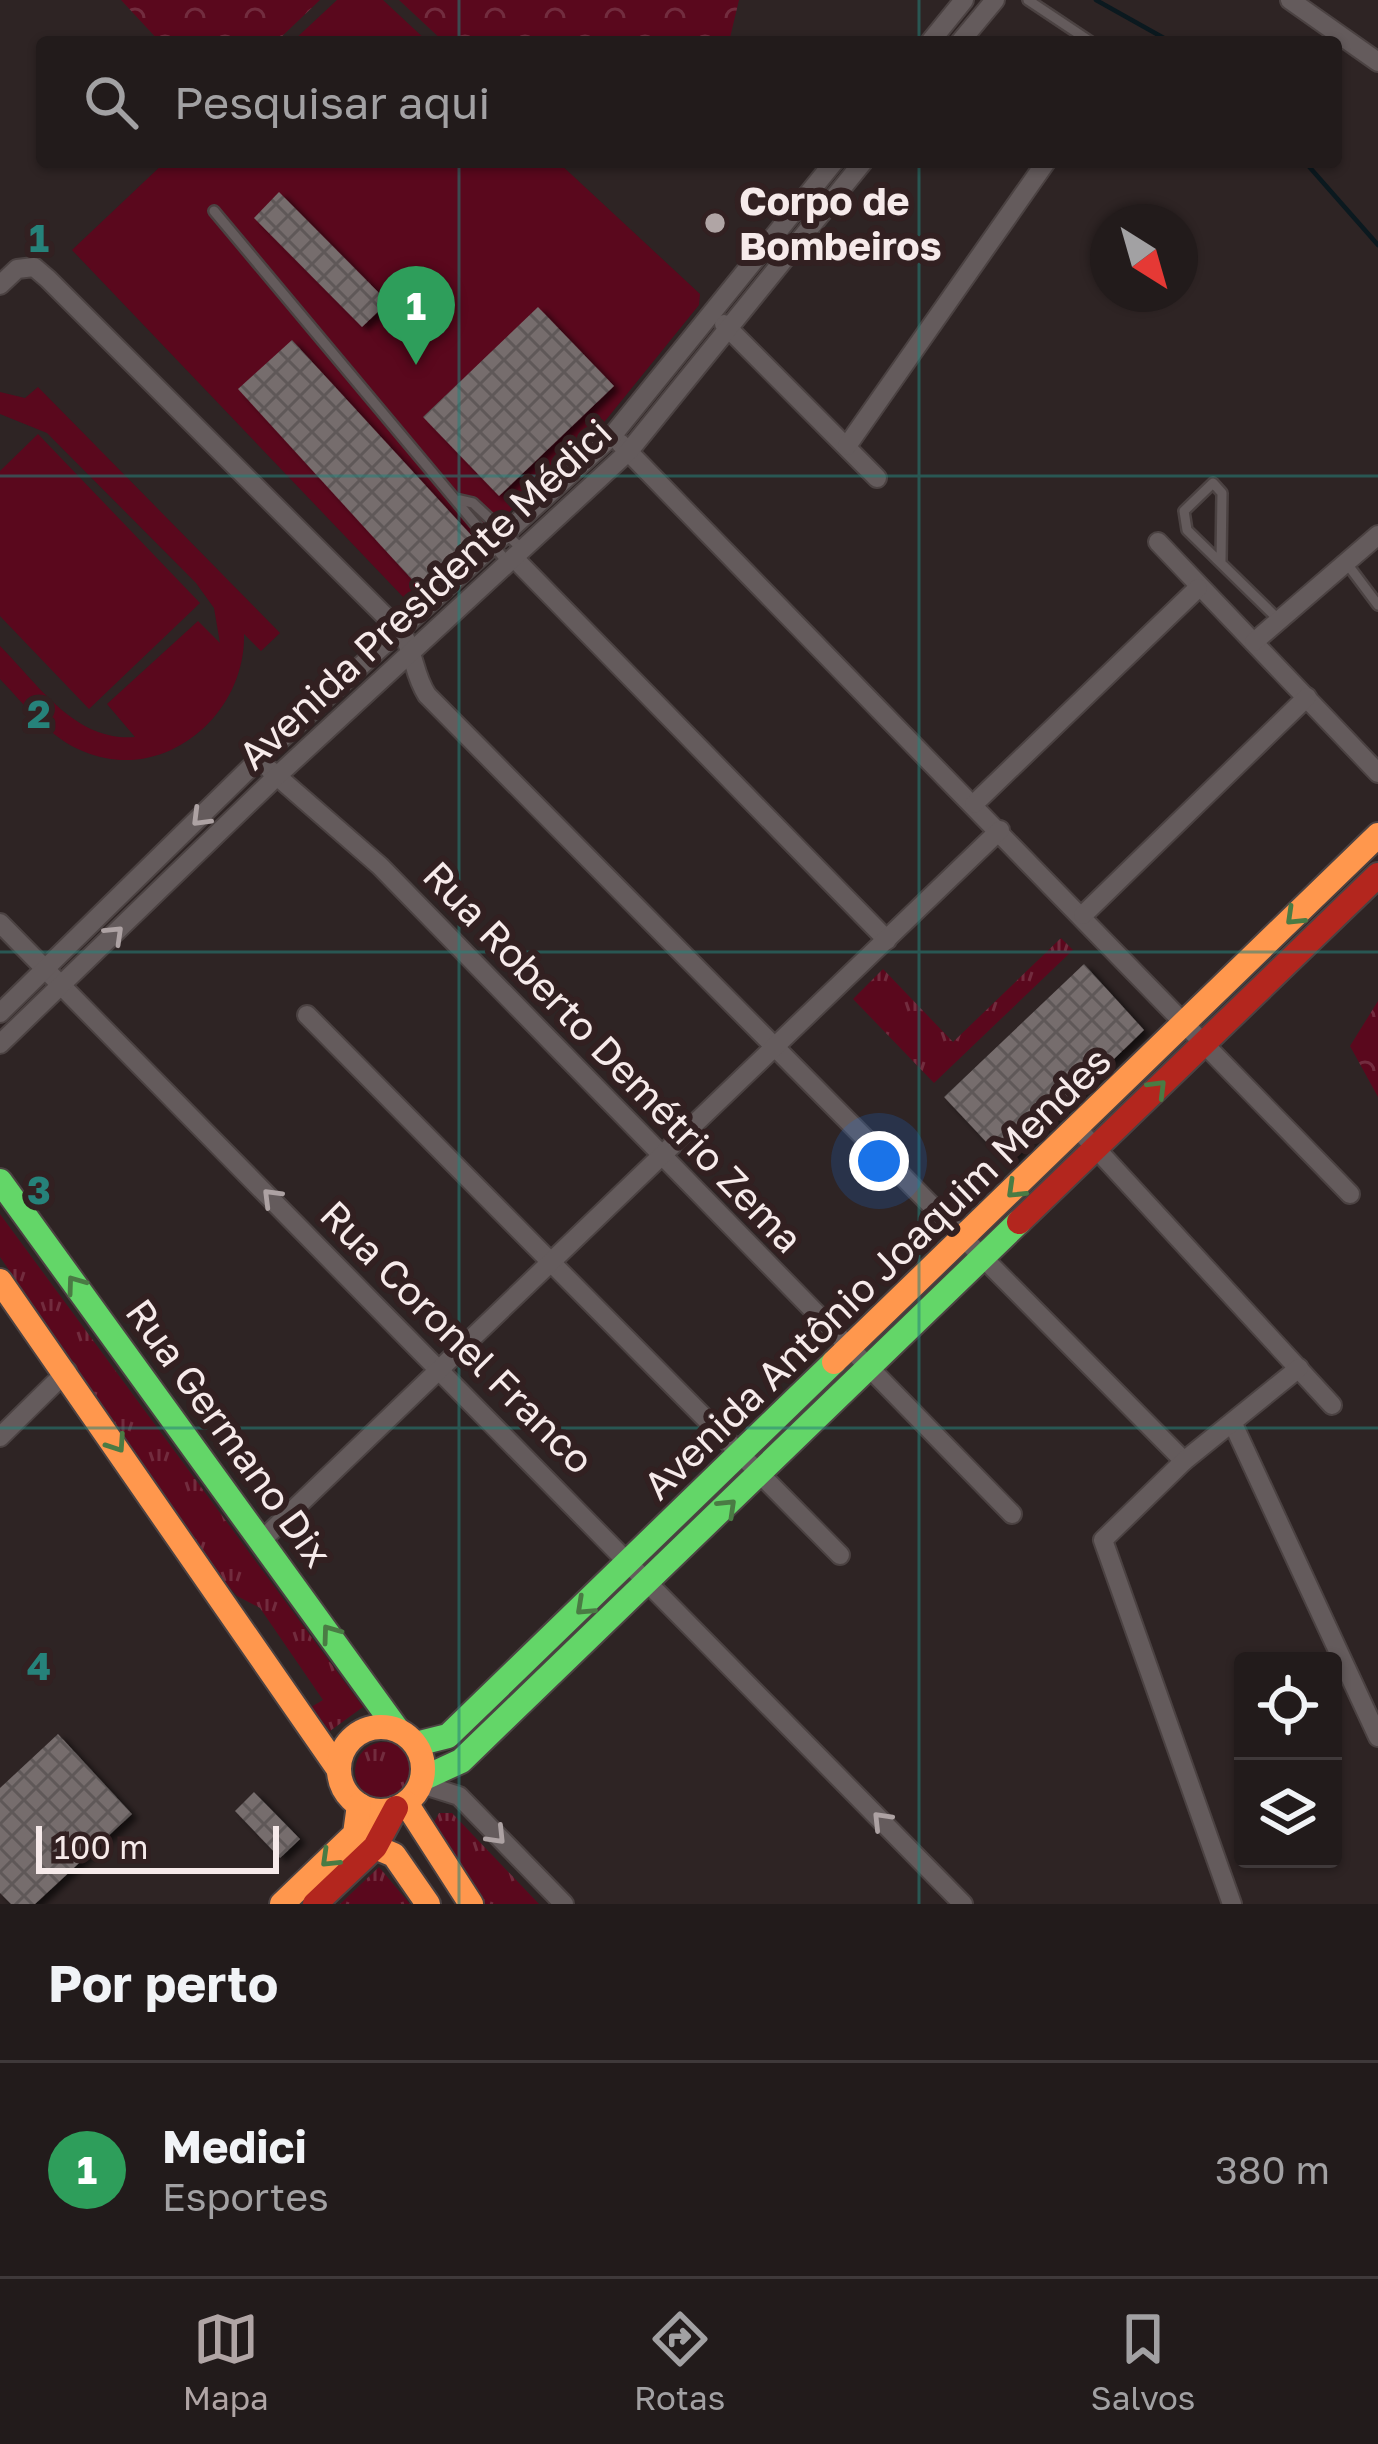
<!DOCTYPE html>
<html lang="pt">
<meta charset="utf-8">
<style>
body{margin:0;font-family:"Golos Text",sans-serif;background:#2e2828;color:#f1f3f6}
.controls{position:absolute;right:36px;bottom:36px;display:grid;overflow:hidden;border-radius:12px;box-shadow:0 3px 9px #0004}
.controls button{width:108px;height:108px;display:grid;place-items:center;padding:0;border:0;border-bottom:3px solid #3f393a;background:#221b1b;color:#f1f3f6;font:60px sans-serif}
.compass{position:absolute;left:1090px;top:204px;width:108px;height:108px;border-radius:50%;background:#221b1b;box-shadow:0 3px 9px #0004;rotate:143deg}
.scale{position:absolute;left:36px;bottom:30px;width:243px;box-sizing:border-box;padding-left:12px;border:6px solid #f6eaea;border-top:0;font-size:33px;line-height:42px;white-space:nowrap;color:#f6eaea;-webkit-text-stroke:9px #322021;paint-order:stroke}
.you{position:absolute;left:879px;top:1161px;width:42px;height:42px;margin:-30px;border:9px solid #fff;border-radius:50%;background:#1a73e8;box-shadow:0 0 0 18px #1a73e833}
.badge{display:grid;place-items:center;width:78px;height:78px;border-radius:50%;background:#b0a5a5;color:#fff;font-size:39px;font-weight:700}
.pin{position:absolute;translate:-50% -99px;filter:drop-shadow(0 3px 6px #0008)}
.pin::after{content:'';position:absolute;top:63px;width:42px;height:36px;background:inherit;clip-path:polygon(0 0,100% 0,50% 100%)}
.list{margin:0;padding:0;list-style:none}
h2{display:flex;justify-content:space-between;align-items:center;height:156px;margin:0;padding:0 48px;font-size:51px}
h2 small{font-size:39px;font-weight:400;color:#a2a1a3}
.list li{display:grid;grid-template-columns:78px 1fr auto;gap:36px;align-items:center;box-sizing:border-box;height:216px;padding:0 48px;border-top:3px solid #3f393a}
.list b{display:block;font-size:45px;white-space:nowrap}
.list p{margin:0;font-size:39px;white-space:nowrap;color:#a2a1a3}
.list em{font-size:39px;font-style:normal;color:#a2a1a3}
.icon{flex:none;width:66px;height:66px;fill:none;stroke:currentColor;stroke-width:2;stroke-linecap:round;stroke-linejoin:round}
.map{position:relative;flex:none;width:1378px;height:1904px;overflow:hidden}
.search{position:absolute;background:#221b1b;box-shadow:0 3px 9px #0004;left:36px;right:36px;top:36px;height:132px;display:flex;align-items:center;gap:30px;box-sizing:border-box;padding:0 42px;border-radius:12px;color:#a2a1a3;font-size:45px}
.sheet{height:372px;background:#221b1b}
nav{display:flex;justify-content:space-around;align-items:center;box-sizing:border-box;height:168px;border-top:3px solid #3f393a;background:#221b1b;font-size:33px;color:#a2a1a3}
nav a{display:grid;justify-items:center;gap:6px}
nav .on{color:#b0a5a5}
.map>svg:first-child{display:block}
.grass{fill:url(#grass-tufts)}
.forest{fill:url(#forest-crowns)}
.pitch{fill:#5a081d}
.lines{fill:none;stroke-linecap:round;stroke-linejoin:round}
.stream{stroke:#0b191f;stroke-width:4.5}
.building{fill:url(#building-cross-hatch);filter:url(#shadow)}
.lane-casing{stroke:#4b4242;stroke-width:14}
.street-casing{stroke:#4b4242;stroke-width:22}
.fast-casing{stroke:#4b4242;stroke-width:28}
.slow-casing{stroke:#4b4242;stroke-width:28}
.jam-casing{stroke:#4b4242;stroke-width:28}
.lane{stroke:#645b5c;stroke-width:9}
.street{stroke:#645b5c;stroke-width:18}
.fast{stroke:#63d668;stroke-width:24}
.slow{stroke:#ff974d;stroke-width:24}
.jam{stroke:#b3261e;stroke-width:24}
.oneway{stroke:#ada2a3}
.oneway2{stroke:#4a7b44}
.grid{fill:none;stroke:#26827a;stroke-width:3;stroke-opacity:0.55}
.poi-dot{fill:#b0a5a5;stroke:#322021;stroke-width:4.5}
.labels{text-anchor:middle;stroke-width:12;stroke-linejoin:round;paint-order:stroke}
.poi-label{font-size:39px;font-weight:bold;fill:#f6eaea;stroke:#322021;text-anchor:start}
.street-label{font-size:39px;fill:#f6eaea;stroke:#322021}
.grid-label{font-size:39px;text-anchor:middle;font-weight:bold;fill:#26827a;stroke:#322021;stroke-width:12;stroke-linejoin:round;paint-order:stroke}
</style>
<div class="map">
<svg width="1378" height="1904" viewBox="0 0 1378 1904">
<defs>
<pattern id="grass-tufts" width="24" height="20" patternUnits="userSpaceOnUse" patternTransform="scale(3)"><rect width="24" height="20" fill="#5a081d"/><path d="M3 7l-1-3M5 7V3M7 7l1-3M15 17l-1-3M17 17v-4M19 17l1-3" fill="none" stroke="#722c3e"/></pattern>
<pattern id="forest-crowns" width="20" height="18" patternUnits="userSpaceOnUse" patternTransform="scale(3)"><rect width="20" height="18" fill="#5a081d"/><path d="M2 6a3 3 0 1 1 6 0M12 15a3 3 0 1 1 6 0" fill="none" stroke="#722c3e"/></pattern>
<pattern id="building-cross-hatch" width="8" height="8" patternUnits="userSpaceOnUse" patternTransform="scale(3)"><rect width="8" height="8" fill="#766d6d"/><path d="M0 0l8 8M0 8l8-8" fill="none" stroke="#5e5858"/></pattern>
<filter id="shadow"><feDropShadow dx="6" dy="4" stdDeviation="3" flood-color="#0009"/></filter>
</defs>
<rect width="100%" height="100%" fill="#2e2424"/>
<g class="grass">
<polygon points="1061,938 1073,950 934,1083 853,999 883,969 953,1042"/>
<polygon points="0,1214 363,1707 330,1731 311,1707 323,1700 260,1608 237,1596 224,1581 0,1257"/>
<circle cx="384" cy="1771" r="29"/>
<polygon points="439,1813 452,1813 539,1904 485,1904 432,1826"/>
<polygon points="379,1867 410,1904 340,1904"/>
</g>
<g class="forest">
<polygon points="121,0 320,0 276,42 160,42"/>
<polygon points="399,0 739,0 729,42 444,42"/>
<polygon points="1378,1001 1378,1097 1350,1046"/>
</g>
<g class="pitch">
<polygon points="337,0 383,0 428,42 292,42"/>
<polygon points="165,162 558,162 700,294 699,305 601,426 416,600 406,600 72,250"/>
<path d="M 38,387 L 280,633 L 261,651 L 244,634 C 246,715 164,784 85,752 C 50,739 25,705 0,679 L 0,646 C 38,684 75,742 135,737 L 107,704 L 198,621 L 220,643 L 214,608 L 196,583 L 47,433 L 0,414 L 0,392 L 25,398 Z"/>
<polygon points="38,434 200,603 89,709 0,616 0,471"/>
</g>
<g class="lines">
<g class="stream">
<polyline points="1096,0 1171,42"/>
<polyline points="1305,162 1378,245"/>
</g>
</g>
<g class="building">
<polygon points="279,192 388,302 362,327 254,218"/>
<polygon points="538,307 614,386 499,496 423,417"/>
<polygon points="292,340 472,536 417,585 238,389"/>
<polygon points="1084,964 1144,1030 1006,1163 944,1097"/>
<polygon points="58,1734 132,1814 35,1904 11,1904 0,1893 0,1788"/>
<polygon points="254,1792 300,1839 280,1858 235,1811"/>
</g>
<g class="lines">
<g class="lane-casing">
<g id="lane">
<polyline points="1028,0 1091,42"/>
<polyline points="214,211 508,563"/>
<polyline points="460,500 473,503 523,550"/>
<polyline points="1221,561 1222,493 1213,483 1184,511 1187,530 1278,619"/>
<polyline points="1345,561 1378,605"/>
</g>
</g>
<g class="street-casing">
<g id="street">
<polyline points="1290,0 1378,62"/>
<polyline points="930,42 964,0"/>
<polyline points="960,42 995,0"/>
<path d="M 0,285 L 17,269 L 34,267 L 48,279 L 402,633 C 415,654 413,673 427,695 L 1184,1461"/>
<polyline points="724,324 877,478"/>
<polyline points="620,443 1350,1194"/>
<polyline points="847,446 1046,162"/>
<polyline points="1158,542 1378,773"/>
<polyline points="514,558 887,940"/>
<polyline points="1254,642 1378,535"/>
<polyline points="270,770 380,866 1012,1514"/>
<polyline points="974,804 1198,588"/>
<polyline points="1083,915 1307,697"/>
<polyline points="0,923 963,1904"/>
<polyline points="0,1013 259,759 612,436 834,162"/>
<polyline points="307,1015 840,1555"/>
<polyline points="0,1044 277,776 629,451 863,162"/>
<polyline points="1078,1129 1332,1405"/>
<polyline points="1234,1426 1378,1737"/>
<polyline points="0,1437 67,1371"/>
<polyline points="262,1540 1000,830"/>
<polyline points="421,1784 459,1796 564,1904"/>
<polyline points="1232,1904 1103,1540 1184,1461 1299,1368"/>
</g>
</g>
<g class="fast-casing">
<g id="fast">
<polyline points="0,1181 397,1729"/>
<polyline points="416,1744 448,1736 834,1362"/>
<polyline points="422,1779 461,1761 1019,1222"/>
</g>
</g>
<g class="slow-casing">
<g id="slow">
<polyline points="0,1281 339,1770"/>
<polyline points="834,1362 1378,835"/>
<circle cx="381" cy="1769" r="42"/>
<polyline points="406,1803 471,1904"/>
<polyline points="371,1810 375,1847 394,1855 428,1904"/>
<polyline points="282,1904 355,1834 359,1805"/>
</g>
</g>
<g class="jam-casing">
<g id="jam">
<polyline points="1019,1222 1378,875"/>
<polyline points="315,1904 375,1847 396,1808"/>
</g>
</g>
<use href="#lane" class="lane"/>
<use href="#street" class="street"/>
<use href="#fast" class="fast"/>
<use href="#slow" class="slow"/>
<use href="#jam" class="jam"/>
</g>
<defs><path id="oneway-chevron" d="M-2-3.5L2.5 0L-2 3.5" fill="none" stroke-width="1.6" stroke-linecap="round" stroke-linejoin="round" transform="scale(3)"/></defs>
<g class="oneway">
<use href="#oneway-chevron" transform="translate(200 818) rotate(135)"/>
<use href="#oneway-chevron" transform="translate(115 934) rotate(-44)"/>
<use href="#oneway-chevron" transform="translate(271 1197) rotate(-135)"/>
<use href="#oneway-chevron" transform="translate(881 1820) rotate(-134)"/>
<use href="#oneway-chevron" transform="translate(497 1836) rotate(46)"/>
</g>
<g class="oneway2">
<use href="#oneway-chevron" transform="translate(1294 917) rotate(136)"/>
<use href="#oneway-chevron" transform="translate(1158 1088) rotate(-45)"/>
<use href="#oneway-chevron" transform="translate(1015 1190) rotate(136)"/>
<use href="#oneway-chevron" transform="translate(75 1284) rotate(-126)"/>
<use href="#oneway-chevron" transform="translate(117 1444) rotate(56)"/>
<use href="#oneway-chevron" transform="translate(728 1507) rotate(-44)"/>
<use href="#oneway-chevron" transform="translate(584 1607) rotate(137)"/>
<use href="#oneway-chevron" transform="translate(330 1633) rotate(-126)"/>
<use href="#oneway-chevron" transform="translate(329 1859) rotate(136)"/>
</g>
<path class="grid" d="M 459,0 L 459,42M 919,0 L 919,42M 459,162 L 459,1904M 919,162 L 919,1904M 0,476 L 1378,476M 0,952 L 1378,952M 0,1428 L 1378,1428"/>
<circle class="poi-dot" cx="715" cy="223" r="12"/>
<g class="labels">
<g class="poi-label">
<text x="739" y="215">Corpo de<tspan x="739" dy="45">Bombeiros</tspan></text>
</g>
<g class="street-label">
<text transform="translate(425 594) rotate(-43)" y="14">Avenida Presidente Médici</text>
<text transform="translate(613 1057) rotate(46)" y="14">Rua Roberto Demétrio Zema</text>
<text transform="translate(877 1273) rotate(-44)" y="14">Avenida Antônio Joaquim Mendes</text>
<text transform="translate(457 1337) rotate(45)" y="14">Rua Coronel Franco</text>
<text transform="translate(229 1433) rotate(54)" y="14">Rua Germano Dix</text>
</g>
</g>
<g class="grid-label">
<text x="39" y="252">1</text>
<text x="39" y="728">2</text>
<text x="39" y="1204">3</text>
<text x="39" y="1680">4</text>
</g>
</svg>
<div class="controls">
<button><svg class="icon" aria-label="locate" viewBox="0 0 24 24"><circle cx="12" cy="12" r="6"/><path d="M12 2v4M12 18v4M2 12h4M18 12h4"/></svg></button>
<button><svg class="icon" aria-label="layers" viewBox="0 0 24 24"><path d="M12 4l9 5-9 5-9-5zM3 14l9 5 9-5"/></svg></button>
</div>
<svg class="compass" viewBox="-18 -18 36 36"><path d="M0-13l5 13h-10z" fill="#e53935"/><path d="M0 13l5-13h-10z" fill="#a2a1a3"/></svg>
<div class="scale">100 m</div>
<div class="you"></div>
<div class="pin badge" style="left:416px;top:365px;background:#2e9e5b">1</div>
<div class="search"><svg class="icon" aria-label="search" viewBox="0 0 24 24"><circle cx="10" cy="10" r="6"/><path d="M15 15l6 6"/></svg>Pesquisar aqui</div>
</div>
<section class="sheet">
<h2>Por perto<small></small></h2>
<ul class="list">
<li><span class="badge" style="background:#2e9e5b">1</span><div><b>Medici</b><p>Esportes</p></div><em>380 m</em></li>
</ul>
</section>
<nav>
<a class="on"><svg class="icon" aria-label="map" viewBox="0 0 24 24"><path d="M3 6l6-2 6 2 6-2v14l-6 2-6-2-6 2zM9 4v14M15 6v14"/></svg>Mapa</a>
<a><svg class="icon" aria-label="directions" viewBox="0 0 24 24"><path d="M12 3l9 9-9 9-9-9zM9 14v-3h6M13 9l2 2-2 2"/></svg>Rotas</a>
<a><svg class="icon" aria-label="saved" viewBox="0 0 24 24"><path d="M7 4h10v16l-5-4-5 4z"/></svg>Salvos</a>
</nav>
